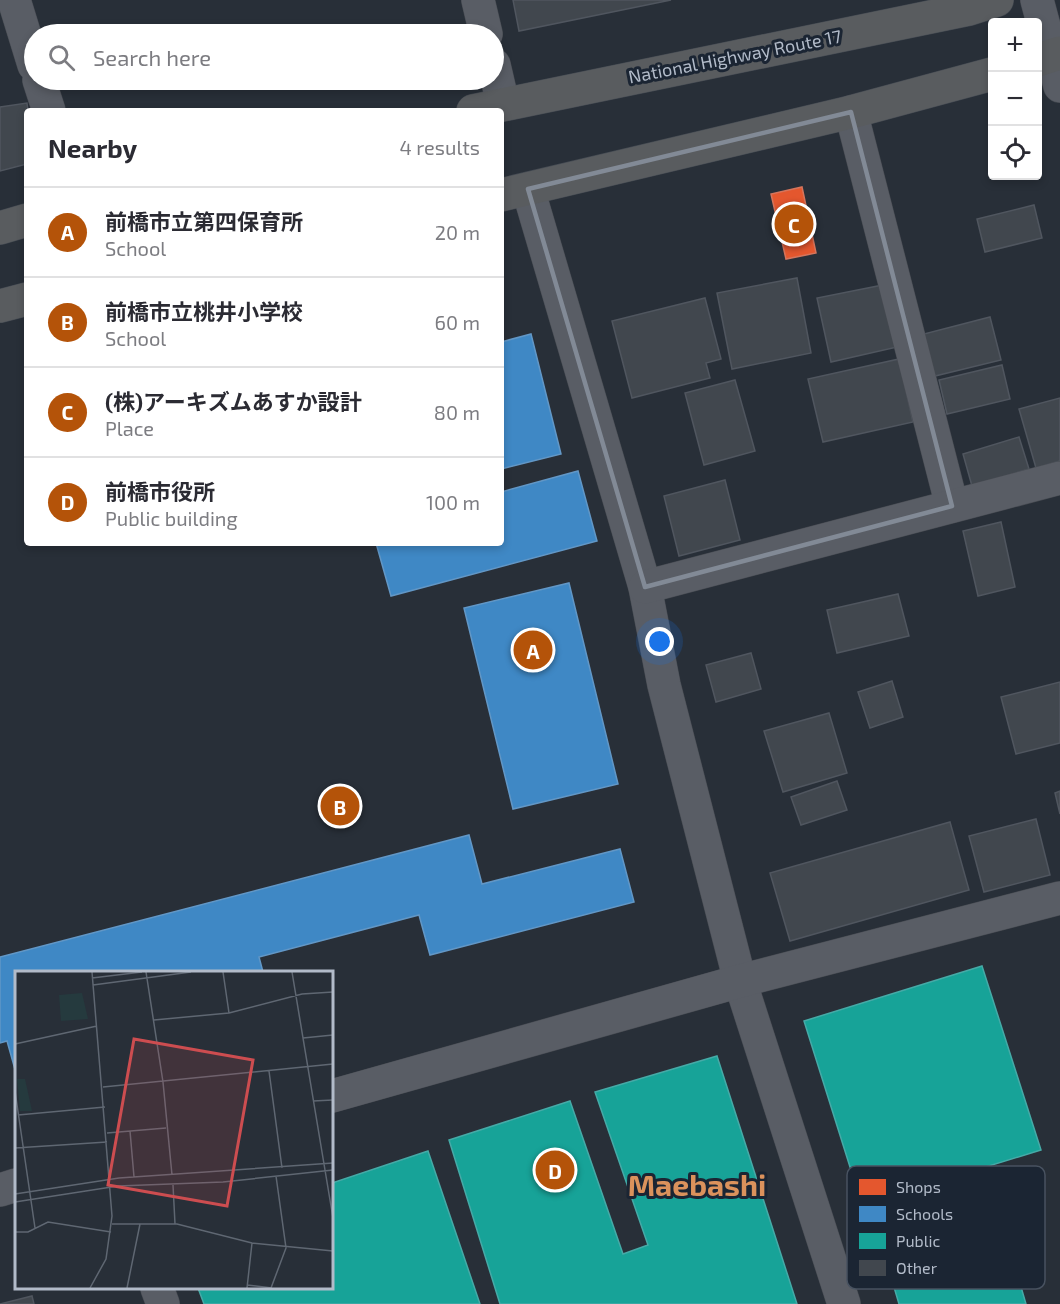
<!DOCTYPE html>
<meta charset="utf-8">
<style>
body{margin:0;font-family:"Exo 2","Noto Sans JP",sans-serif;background:#f2f2f3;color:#2b2b33}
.controls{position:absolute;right:18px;top:18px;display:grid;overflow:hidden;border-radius:6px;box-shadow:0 3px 9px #0003}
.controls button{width:54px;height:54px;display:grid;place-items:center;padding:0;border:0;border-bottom:2px solid #e1e1e2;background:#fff;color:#2b2b33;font:30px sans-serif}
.you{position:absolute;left:660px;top:642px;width:21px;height:21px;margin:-15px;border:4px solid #fff;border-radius:50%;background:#1a73e8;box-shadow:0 0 0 9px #1a73e833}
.badge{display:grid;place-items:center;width:39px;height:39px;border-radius:50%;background:#b45309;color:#fff;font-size:20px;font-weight:700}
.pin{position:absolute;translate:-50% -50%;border:3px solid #fff;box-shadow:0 2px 6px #0006}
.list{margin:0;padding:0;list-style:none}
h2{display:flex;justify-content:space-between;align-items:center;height:78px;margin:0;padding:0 24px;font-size:26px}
h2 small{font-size:20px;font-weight:400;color:#7c7c81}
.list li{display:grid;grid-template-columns:39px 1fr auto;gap:18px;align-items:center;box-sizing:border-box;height:90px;padding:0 24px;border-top:2px solid #e1e1e2}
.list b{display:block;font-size:22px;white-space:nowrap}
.list p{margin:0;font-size:20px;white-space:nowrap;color:#7c7c81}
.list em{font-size:20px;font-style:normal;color:#7c7c81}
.icon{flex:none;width:33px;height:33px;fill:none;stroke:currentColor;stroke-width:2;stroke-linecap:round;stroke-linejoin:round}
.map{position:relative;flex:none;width:1060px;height:1304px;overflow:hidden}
.search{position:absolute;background:#fff;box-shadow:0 3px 9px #0003;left:24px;top:24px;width:480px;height:66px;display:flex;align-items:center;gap:15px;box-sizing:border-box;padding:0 21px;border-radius:33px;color:#7c7c81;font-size:22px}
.panel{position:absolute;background:#fff;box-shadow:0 3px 9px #0003;left:24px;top:108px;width:480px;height:438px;border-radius:6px}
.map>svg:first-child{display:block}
.shops{fill:#e4572e;stroke:#d5755c;stroke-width:1.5}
.schools{fill:#3f88c5;stroke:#6297c6;stroke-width:1.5}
.public{fill:#17a398;stroke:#46aaa7;stroke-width:1.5}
.building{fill:#41474e;stroke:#50565f;stroke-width:1.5}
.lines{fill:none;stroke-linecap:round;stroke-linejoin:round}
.minor-casing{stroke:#474b52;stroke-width:34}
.highway-casing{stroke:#454b53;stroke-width:34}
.minor{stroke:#595d65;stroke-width:33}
.highway{stroke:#595c5f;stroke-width:33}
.marked{fill:none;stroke:#828a96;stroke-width:4.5;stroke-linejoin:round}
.labels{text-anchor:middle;stroke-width:6;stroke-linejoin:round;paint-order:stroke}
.street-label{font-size:18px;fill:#b2bbc9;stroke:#1b2533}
.town-label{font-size:30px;font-weight:bold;fill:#db925c;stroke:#1b2533}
.inset-road{fill:none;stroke:#5f6772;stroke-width:1.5}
.view{fill:#cd4d50;fill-opacity:0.15;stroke:#cd4d50;stroke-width:3}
.inset-edge{fill:none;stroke:#b2bbc9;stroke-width:3}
.key{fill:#1b2533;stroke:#485260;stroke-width:1.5}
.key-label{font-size:16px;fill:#b2bbc9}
</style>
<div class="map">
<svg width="1060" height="1304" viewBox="0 0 1060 1304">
<rect width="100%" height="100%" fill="#282f38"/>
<polygon class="shops" points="802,187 816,253 786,259 771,194"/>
<g class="schools">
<polygon points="531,334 561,454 501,469 501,342"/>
<polygon points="578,471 597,541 391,596 376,543 501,543 501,492"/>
<polygon points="569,583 618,784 513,809 464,608"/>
<polygon points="469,835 482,884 620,849 634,902 430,955 419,915 259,957 263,972 16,972 16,1073 7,1041 0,1043 0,957"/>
</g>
<g class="public">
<polygon points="982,966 1041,1150 862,1205 804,1021"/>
<polygon points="717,1056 797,1304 500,1304 449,1140 570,1101 623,1254 648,1245 595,1092"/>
<polygon points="428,1151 480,1304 204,1304 198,1288 332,1288 332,1183"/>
<polygon points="998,1208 1026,1304 899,1304 881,1243"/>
</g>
<g class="building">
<polygon points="513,0 671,0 519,31"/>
<polygon points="27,103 28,111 27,164 0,171 0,107"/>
<polygon points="1034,205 1042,238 985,252 977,219"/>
<polygon points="797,278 811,353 732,369 717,293"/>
<polygon points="893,283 906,345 831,362 817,298"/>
<polygon points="705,298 721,359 706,363 710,378 632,398 612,321"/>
<polygon points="990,317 1001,360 935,376 924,334"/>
<polygon points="899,359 913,422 823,442 808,379"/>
<polygon points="1002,365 1010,399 947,414 939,380"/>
<polygon points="735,380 755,451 704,465 685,393"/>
<polygon points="1060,398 1060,461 1036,468 1019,409"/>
<polygon points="1019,437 1029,469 972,486 963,454"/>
<polygon points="725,480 740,540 679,556 664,496"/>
<polygon points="1001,522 1015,587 978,596 963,531"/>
<polygon points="898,594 909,636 837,653 827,610"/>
<polygon points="751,653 761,689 716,702 706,665"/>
<polygon points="892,681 903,717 870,728 858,692"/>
<polygon points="1060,682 1060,743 1016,754 1001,697"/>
<polygon points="829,713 847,773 783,792 764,731"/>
<polygon points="837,781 847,810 801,825 791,797"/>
<polygon points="1060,791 1060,814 1055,793"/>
<polygon points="1036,819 1050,875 984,892 969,836"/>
<polygon points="950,822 969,890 790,941 770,873"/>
<polygon points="32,1296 34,1304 0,1304"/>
</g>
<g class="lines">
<g class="minor-casing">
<g id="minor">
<polyline points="14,0 34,65"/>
<polyline points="478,0 486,34"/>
<polyline points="1037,0 1060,86"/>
<polyline points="494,65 503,104"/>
<polyline points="39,80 49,111"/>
<polyline points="851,112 952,506"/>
<polyline points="528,189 645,587 664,685 740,981 844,1304"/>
<polyline points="645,587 1060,478"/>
<polyline points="332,1096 740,981 1060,898"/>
<polyline points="0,1190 16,1185"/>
<polyline points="157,1288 163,1304"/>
</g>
</g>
<g class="highway-casing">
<g id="highway">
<polyline points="1038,60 1060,53"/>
<polyline points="473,111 969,9 997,0"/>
<polyline points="501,195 851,112 992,74"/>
<polyline points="0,228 27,220"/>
<polyline points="0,306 27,299"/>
</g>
</g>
<use href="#minor" class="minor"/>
<use href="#highway" class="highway"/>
</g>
<path class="marked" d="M 851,112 L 952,506 L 645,587 L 528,189 Z"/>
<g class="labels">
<g class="street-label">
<text transform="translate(735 57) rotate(-11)" y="6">National Highway Route 17</text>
</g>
<g class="town-label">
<text x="697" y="1196">Maebashi</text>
</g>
</g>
<g transform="translate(15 971)">
<rect width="318" height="318" fill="#282f38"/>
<path d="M 67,22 L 73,48 L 46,50 L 44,24 Z" fill="#253a3e"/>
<path d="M 2,108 L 10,108 L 17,140 L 5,140 Z" fill="#253a3e"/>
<path class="inset-road" d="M 131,1 L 148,111 L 157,204M 208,1 L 214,42M 277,1 L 318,247M 77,7 L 127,1M 78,14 L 176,1M 139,49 L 214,42 L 287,23 L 318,21M 288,67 L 318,64M 0,73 L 82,55M 254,100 L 267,197M 88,116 L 318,93M 0,120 L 20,257M 298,130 L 318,129M 3,144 L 90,136M 115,160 L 119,206M 92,162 L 151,157M 0,177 L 92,171M 158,214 L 160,253M 0,223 L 104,207 L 318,192M 0,231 L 103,215 L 208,211 L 318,199M 97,253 L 162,253 L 237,272 L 318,280M 0,261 L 13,261 L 33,251 L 96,261M 232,314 L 257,317M 75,317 L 91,288 L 97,245 L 77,1M 112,317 L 125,253M 232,317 L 237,272M 256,317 L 271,277 L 261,205"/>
<path class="view" d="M 119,68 L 238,89 L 212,235 L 93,214 Z"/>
<rect width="318" height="318" class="inset-edge"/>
</g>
<rect x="847" y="1166" width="198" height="123" rx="9" class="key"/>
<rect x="859" y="1179" width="27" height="16" fill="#e4572e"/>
<rect x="859" y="1206" width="27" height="16" fill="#3f88c5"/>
<rect x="859" y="1233" width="27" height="16" fill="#17a398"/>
<rect x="859" y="1260" width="27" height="16" fill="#41474e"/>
<g class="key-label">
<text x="896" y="1193">Shops</text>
<text x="896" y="1220">Schools</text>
<text x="896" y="1247">Public</text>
<text x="896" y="1274">Other</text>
</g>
</svg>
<div class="controls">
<button>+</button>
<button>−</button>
<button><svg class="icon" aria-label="locate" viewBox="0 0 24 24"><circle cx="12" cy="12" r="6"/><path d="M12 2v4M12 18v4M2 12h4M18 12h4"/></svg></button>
</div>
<div class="you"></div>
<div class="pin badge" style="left:533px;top:650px">A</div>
<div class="pin badge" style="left:340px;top:806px">B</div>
<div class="pin badge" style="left:794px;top:224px">C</div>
<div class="pin badge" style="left:555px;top:1170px">D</div>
<div class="search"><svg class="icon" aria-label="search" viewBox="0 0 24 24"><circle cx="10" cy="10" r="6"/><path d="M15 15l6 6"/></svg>Search here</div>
<section class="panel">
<h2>Nearby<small>4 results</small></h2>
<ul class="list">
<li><span class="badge">A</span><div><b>前橋市立第四保育所</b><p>School</p></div><em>20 m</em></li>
<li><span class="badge">B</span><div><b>前橋市立桃井小学校</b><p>School</p></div><em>60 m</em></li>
<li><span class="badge">C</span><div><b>(株)アーキズムあすか設計</b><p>Place</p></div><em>80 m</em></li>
<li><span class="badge">D</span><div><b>前橋市役所</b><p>Public building</p></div><em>100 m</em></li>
</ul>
</section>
</div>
